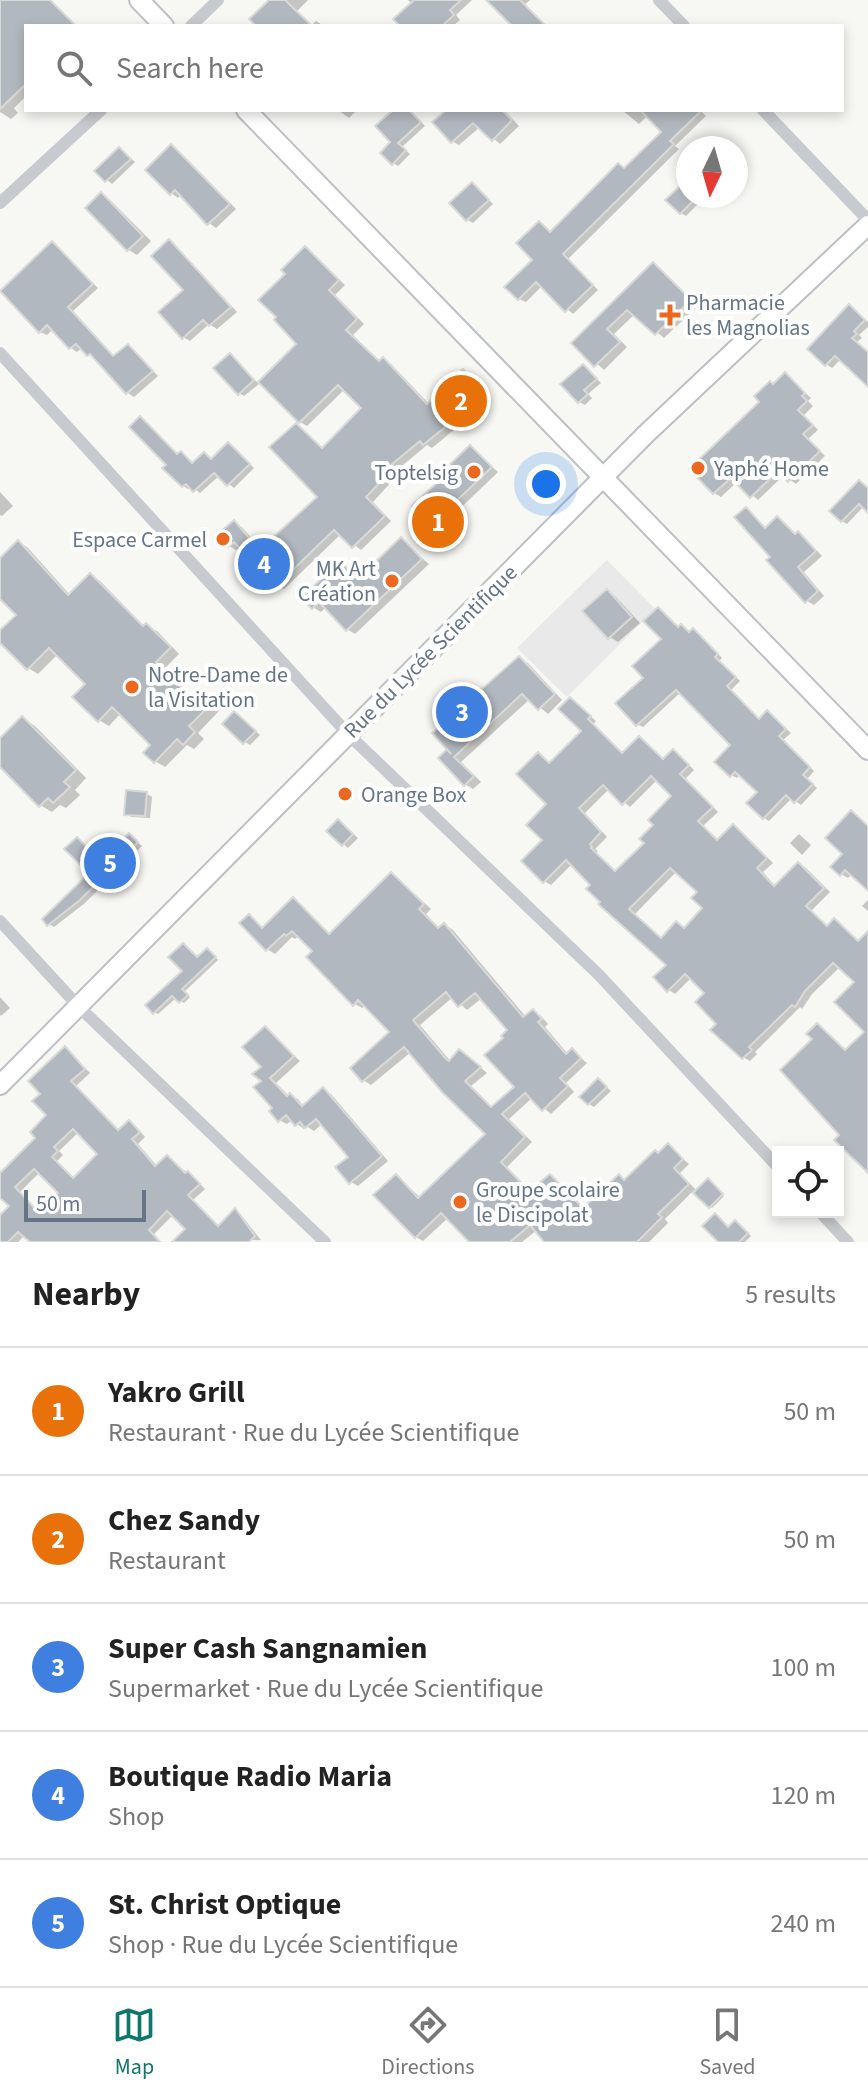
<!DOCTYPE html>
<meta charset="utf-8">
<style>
body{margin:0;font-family:"Source Sans 3",sans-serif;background:#f2f2f2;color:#222}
.controls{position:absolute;right:24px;bottom:24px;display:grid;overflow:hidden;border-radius:0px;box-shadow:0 4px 12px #0003}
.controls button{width:72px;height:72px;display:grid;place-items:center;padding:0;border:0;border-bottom:2px solid #e0e0e0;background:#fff;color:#222;font:40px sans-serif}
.compass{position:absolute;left:676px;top:136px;width:72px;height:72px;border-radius:50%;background:#fff;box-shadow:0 4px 12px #0003;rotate:185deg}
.scale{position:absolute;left:24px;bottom:20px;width:122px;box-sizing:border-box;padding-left:8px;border:4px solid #657487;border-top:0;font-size:22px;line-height:28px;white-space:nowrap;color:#657487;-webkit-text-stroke:6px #fff;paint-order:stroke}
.you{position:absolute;left:546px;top:484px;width:28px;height:28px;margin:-20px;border:6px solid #fff;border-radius:50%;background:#1a73e8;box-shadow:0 0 0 12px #1a73e833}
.badge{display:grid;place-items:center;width:52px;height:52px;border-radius:50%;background:#0f766e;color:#fff;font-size:26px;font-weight:700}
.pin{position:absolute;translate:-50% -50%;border:4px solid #fff;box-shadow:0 2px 8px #0006}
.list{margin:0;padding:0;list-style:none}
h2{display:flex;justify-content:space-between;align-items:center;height:104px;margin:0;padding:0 32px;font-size:34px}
h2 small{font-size:26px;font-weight:400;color:#767676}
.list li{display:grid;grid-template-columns:52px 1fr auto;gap:24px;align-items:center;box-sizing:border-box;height:128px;padding:0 32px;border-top:2px solid #e0e0e0}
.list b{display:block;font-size:30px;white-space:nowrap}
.list p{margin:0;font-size:26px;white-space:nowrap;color:#767676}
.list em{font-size:26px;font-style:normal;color:#767676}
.icon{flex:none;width:44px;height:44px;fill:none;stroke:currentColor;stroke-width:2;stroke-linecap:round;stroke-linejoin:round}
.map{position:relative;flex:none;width:868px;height:1242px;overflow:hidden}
.search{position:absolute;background:#fff;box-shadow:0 4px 12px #0003;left:24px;right:24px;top:24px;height:88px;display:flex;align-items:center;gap:20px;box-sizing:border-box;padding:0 28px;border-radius:0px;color:#767676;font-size:30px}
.sheet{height:744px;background:#fff}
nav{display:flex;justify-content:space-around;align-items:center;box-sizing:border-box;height:112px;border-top:2px solid #e0e0e0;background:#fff;font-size:22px;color:#767676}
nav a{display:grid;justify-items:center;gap:4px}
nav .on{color:#0f766e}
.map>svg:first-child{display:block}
.built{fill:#e8e9e8}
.shadow{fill:#0003;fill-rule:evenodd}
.building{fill:#b2b8bf;stroke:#d9d9d7;stroke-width:2;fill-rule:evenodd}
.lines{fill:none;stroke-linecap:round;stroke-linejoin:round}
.secondary-casing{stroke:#bcbfc4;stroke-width:22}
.street{stroke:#c7cace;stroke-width:12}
.secondary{stroke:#fff;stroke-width:18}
.poi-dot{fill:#ed681f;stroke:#fff;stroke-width:3}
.labels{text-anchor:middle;stroke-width:8;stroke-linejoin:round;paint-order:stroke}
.poi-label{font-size:22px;fill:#657487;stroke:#fff;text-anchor:start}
.street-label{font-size:22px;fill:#657487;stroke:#fff}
</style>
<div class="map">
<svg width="868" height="1242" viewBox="0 0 868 1242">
<rect width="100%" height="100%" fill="#f7f8f4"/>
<polygon class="built" points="607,560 655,609 567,697 517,648"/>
<g class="shadow">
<polygon points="0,0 51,0 77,26 26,26 26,96 14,108 18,113 11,119 0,112"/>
<polygon points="272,0 308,0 297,11 312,25 316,21 324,26 259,26"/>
<polygon points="408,0 472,0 456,15 460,20 453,26 400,26 412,4"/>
<polygon points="493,0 530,0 525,4 546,26 514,26"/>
<polygon points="338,110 357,110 349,118"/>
<polygon points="396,110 410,110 425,126 402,147 410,154 398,166 393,163"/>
<polygon points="449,110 504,110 519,126 500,144 480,127 459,145 452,141"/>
<polygon points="622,110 700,110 706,116 675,146 679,149 568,259 598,290 573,314 542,286 526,302 519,299 535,260 539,223 552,233 626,169 664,132 648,115 639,124"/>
<polygon points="171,146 179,151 236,209 216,228 209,223 181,194 178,198 171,193"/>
<polygon points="120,149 135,162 112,184 97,171"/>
<polygon points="477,188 493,204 473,223 468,220"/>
<polygon points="680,188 698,204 686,216 681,213"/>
<polygon points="102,195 110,200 151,241 137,255 129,250 88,208"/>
<polygon points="169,242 176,246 237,312 217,329 209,324 190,341 183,337 185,290"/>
<polygon points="52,244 98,288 73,311 115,357 128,346 158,376 134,397 128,393 96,358 82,348 77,352 71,348 53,329 47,335 40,332"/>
<polygon points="305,248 345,285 335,295 364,324 353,335 380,362 383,360 391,364 429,404 464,372 478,384 463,398 480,417 468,428 461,424 432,448 427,445 391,475 394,479 373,502 391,521 361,550 341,534 284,589 277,585 241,547 236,550 229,546 234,523 242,527 262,551 320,498 297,426 323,449 364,408 345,389 307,426 300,422 299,344 287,274"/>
<polygon points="653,265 661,270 698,306 664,338 635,314 614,334 627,347 604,370 574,343"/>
<polygon points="849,306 868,322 868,327 859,335 862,338 857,342 868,352 868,384 841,359 832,368 826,364"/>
<polygon points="230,356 259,384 244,396 239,393"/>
<polygon points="583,366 601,383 588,394 592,398 585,405 579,402"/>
<polygon points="785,375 811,398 808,401 813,406 804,415 818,430 808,439 825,456 796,484 784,475 758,500 737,482 721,497 714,493 762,402"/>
<polygon points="140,418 179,455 181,453 186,456 194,464 204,454 212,460 229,444 254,468 234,488 219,476 200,493 191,486 188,489 183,486 168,465"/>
<polygon points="470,447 498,472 440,528 432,523 445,478"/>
<polygon points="868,489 868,510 864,506 847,524 842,521"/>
<polygon points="0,492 13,506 2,516 0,515"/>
<polygon points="746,510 767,529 777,519 784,523 797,535 805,538 822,556 804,572 824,596 814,605 807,601 772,557"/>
<polygon points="401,540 429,564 355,634 347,629 326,607 321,612 313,607 340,563 360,579"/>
<polygon points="19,542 28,548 70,595 90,575 100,581 145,627 157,631 179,654 164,669 198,702 202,699 219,711 198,733 204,739 194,749 187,745 165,767 155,761 153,745 121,713 109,726 99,720 88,684 58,654 38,674 28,668 0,640 0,633 18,615 0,596 0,560"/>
<polygon points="607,592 616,597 640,623 618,642 610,637 585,611"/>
<polygon points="658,609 679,628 690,634 698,634 722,658 719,661 740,681 731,690 760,720 768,713 791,733 783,740 814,771 807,779 817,788 801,805 792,798 769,821 764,818 760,792 741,774 737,778 731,775 732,745 681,692 643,727 637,724 646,678 664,639"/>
<polygon points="519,659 528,663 562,700 548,714 530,699 461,762 481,782 473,789 465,784 448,752 456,756 435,733"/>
<path d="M 570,699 L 596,721 L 593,724 L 624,754 L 639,738 L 664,760 L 673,752 L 680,756 L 694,770 L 685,779 L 718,812 L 703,826 L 719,841 L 733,826 L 740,830 L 773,863 L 763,872 L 776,887 L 799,865 L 806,868 L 830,892 L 811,911 L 829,927 L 835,921 L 841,925 L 860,942 L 868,934 L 868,1170 L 842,1135 L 814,1039 L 818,1025 L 847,1051 L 867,1032 L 857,982 L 840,967 L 812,994 L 802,1009 L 800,1007 L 755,1052 L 757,1054 L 750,1061 L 743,1057 L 719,1024 L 707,993 L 691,978 L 675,994 L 669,990 L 669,965 L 572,864 L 551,885 L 544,881 L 549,804 L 538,755 L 551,764 L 584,731 ZM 657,780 L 674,796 L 646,843 L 617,873 L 596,853 L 598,851 L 595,849 L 607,837 L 585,813 L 609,789 L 630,807 ZM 677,871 L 700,892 L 704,908 L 685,929 L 662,939 L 635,914 Z"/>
<polygon points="240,717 260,735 250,745 245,742"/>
<polygon points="23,719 35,726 86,778 75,790 80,795 66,808 60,805 52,812 40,805 0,764 0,741"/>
<polygon points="147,794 152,797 150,818 131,817 126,813"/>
<polygon points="338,821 358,838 348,848 343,844"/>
<polygon points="868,826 868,888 852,874 848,878 841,874"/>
<polygon points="799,834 811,845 802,855 790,843"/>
<polygon points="129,835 142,846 85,903 54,927 49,924 91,873 82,842 102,863"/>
<path d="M 392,874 L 431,909 L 426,914 L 440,929 L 444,925 L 452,929 L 526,1017 L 533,1011 L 541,1016 L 548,1024 L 545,1027 L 568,1054 L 572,1051 L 587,1063 L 566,1083 L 574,1092 L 551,1114 L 532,1098 L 509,1119 L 532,1142 L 507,1167 L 531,1192 L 550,1177 L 585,1208 L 619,1177 L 625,1180 L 668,1146 L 689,1164 L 680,1173 L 697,1191 L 710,1182 L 724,1196 L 712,1208 L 694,1190 L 665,1219 L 668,1223 L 649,1242 L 547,1242 L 537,1230 L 522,1242 L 472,1242 L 448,1218 L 423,1241 L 416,1237 L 396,1176 L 421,1198 L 488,1134 L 411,1052 L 371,1085 L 363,1080 L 392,1032 L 366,1005 L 362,1008 L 355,1004 L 315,951 L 300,935 L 295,939 L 292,937 L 275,954 L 267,949 L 249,916 L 264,928 L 293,900 L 331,935 ZM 453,997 L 467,1010 L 482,998 L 510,1031 L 506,1039 L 516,1087 L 493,1108 L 471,1086 L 487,1073 L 467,1056 L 451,1062 L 420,1025 Z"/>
<polygon points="868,900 868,911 862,906"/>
<polygon points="211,952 218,960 184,992 190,997 184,1003 176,998 158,1014 154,1012 185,971 198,959"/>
<polygon points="0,997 10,1008 1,1016 0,1015"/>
<polygon points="265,1028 300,1061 276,1083 289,1096 298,1099 304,1107 323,1090 331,1094 388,1161 358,1186 351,1182 351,1157 322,1124 314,1131 306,1126 304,1129 292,1120 287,1124 279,1120 264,1081"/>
<path d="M 65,1048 L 90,1073 L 76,1086 L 120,1131 L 130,1123 L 136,1127 L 145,1137 L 138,1144 L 157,1166 L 167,1157 L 194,1178 L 205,1189 L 193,1200 L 220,1227 L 235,1211 L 241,1215 L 261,1240 L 174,1242 L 188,1229 L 173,1215 L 154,1234 L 161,1242 L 33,1242 L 25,1235 L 18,1242 L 0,1242 L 0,1218 L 12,1206 L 0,1195 L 0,1171 L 2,1174 L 38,1138 L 49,1115 L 43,1094 ZM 79,1132 L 100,1154 L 75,1179 L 57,1161 L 63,1155 L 59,1151 ZM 40,1172 L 61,1193 L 41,1214 L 20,1192 Z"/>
<polygon points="603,1084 611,1091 594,1107 589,1104"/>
<polygon points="739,1225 751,1236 745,1242 727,1242 729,1228"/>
</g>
<g class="building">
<polygon points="0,0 50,0 76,26 26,26 26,84 0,109"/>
<polygon points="269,0 285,0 312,26 256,26 249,19"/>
<polygon points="414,0 461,0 450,10 454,15 442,26 400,26 393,19"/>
<polygon points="486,0 520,0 546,26 512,26"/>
<polygon points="393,110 409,110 421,122 398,143 406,150 392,165 380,153 390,142 375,126"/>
<polygon points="446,110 502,110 512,120 492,141 473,123 451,143 432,122"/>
<polygon points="640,110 702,110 670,141 674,144 563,254 593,285 565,312 536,282 518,300 504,287 532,260 516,243 539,221 550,232 618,163 624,168 661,132"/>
<polygon points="171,144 230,204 207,225 175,190 170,195 145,170"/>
<polygon points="119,147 131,159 105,182 94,171"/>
<polygon points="472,182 489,200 466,221 449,203"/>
<polygon points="680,186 694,200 680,214 665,200"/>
<polygon points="101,192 143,236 127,251 85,208"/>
<polygon points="169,239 231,307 209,326 203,320 182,339 158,312 183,290 151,256"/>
<polygon points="52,241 93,284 68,307 113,356 128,344 153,371 126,394 90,354 87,356 76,344 69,349 47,325 39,333 0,291"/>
<polygon points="305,246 339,280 329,290 357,319 346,330 379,361 383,357 427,404 463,369 472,379 456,393 474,411 459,426 454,420 423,445 420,441 385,470 388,474 366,497 385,516 352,548 334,530 276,586 234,542 228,547 217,535 234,520 259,550 317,497 269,447 296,423 322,448 361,408 338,385 299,423 258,382 296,344 274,320 276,317 258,300 285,274 281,270"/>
<polygon points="653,262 691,300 655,335 627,310 607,329 620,342 594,367 571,343"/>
<polygon points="849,304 865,320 854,331 857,334 852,338 868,352 868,387 835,356 825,366 807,349"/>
<polygon points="230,353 254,380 238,395 213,368"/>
<polygon points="583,364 597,379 584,390 588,394 578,403 560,384"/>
<polygon points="785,372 805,393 802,396 807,401 798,410 813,425 803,434 820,451 788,482 778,471 750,498 731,478 713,494 689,469 759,402 754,396 770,381 773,384"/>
<polygon points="140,416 177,454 181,451 192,463 204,452 211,459 228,442 250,464 227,486 214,473 193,492 186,484 182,487 162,468 166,465 129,427"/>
<polygon points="470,445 492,467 431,525 412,506 442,478 439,475"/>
<polygon points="859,480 868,488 868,513 859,504 841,522 829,511"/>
<polygon points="746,507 765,528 777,516 795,534 798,531 816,551 798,567 818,591 805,603 766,560 770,557 734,517"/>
<polygon points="401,537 422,559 346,631 319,602 312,609 301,598 340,561 358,579"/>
<polygon points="18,540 68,595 90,573 143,626 146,623 171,647 156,662 196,702 201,696 210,705 189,726 195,732 183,745 177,739 154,763 143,753 150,745 112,707 98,722 72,697 85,684 49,648 27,670 0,643 0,630 16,615 0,599 0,558"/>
<polygon points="607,589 632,617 608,639 582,611"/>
<polygon points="658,607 678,627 681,624 689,632 693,628 718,654 715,657 736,677 727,686 759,719 767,710 786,729 779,736 810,767 803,775 813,784 794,803 786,795 763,819 746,803 757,792 735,772 730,777 714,762 730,745 676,690 636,726 615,703 643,678 632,666 661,639 643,621"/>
<polygon points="519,656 555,694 538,710 522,694 454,757 474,776 464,786 438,758 447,749 451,754 432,733"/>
<path d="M 570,697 L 591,716 L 588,719 L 622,753 L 639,736 L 663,759 L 673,749 L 689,765 L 680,774 L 713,807 L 698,821 L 717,840 L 733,824 L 767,858 L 757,868 L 774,886 L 798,862 L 824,888 L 806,906 L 827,926 L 834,918 L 858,941 L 868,931 L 868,1173 L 834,1140 L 839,1135 L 780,1070 L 812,1039 L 806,1034 L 817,1023 L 845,1050 L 864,1032 L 834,1002 L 854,982 L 833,963 L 805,991 L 795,1007 L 792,1005 L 749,1047 L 752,1050 L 742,1059 L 710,1030 L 716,1024 L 695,1002 L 704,993 L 685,974 L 667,992 L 653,977 L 666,965 L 598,904 L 600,902 L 586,889 L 590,885 L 566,860 L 543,883 L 521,861 L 542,840 L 526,825 L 546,804 L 516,774 L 538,752 L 549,763 L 581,731 L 558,709 ZM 651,776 L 671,796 L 648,820 L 653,825 L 639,839 L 644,843 L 615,871 L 591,848 L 592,847 L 590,844 L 601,832 L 579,808 L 603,785 L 622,805 ZM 670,868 L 697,892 L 691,898 L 702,908 L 684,928 L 676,921 L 661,938 L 629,909 Z"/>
<polygon points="234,711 256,731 243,744 222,724"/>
<polygon points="22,716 76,770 64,782 70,787 53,803 48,798 39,807 0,767 0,738"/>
<polygon points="126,790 147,792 145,816 124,815"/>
<polygon points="851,810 868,826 868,891 845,870 840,876 830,867 842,854 825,838"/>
<polygon points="338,819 353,834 342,846 326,831"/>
<polygon points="129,833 138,842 80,900 47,926 42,919 89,873 64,849 77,837 100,861"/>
<path d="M 391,872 L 424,904 L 419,909 L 438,928 L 444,923 L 523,1017 L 533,1009 L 542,1019 L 538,1022 L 566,1054 L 572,1048 L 581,1058 L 560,1078 L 568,1086 L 542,1111 L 525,1093 L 502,1114 L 525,1137 L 501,1162 L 529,1191 L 550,1174 L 583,1208 L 619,1174 L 624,1180 L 655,1150 L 658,1153 L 668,1143 L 683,1159 L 674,1168 L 689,1184 L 658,1214 L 662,1217 L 637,1242 L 544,1242 L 530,1225 L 510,1242 L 469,1242 L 441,1213 L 415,1238 L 373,1195 L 396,1174 L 418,1198 L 485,1134 L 442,1092 L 404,1047 L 362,1082 L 350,1068 L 389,1032 L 358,1000 L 353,1006 L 306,957 L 312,951 L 292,931 L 286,936 L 284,934 L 266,951 L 239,923 L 249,914 L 262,928 L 293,897 L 329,934 ZM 446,992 L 458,1007 L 475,993 L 507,1030 L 501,1036 L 503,1038 L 484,1055 L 514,1087 L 491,1107 L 465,1081 L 481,1067 L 459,1049 L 449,1061 L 446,1059 L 413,1020 Z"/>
<polygon points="183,943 197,957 207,948 216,957 182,989 188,995 179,1003 172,996 153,1014 145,1005 182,971 168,957"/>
<polygon points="265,1026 294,1056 270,1078 287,1096 290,1093 302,1106 323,1087 382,1156 349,1184 335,1167 348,1157 316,1119 305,1128 300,1122 295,1126 286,1115 278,1122 269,1111 272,1108 253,1087 261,1081 252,1074 261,1067 242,1047"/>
<path d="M 65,1046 L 85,1069 L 71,1081 L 118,1130 L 129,1120 L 140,1132 L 132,1139 L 155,1166 L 167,1155 L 185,1173 L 188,1171 L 200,1184 L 188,1195 L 218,1226 L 235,1208 L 255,1236 L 249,1242 L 172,1242 L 185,1229 L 167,1211 L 149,1230 L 160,1242 L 30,1242 L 18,1232 L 8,1242 L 0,1242 L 0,1215 L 9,1206 L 0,1198 L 0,1173 L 35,1138 L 30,1132 L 46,1115 L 32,1101 L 40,1094 L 28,1081 ZM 73,1129 L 97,1154 L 73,1178 L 52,1157 L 58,1151 L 54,1147 ZM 34,1169 L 58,1193 L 39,1213 L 15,1187 Z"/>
<polygon points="598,1078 607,1087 588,1105 579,1097"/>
<polygon points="708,1178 723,1194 709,1208 693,1193"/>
<polygon points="715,1213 728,1227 735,1220 748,1233 739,1242 718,1242 702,1226"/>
</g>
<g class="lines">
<g class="secondary-casing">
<g id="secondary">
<polyline points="139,0 164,26"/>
<polyline points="246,110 868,750"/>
<polyline points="0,1085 646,434 868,225"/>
</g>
</g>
<g class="street">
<polyline points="659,0 684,26"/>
<polyline points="191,26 218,0"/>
<polyline points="763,110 868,220"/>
<polyline points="0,203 101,110"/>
<polyline points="0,353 348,734 599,975 778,1167"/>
<polyline points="0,921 79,1007 325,1242"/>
<polyline points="820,1212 848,1242"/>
</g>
<use href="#secondary" class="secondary"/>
</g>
<g class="poi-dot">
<path d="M666 303h8v8h8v8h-8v8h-8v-8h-8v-8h8z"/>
<circle cx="698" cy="468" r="8"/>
<circle cx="474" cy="472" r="8"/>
<circle cx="223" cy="539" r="8"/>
<circle cx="392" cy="581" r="8"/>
<circle cx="132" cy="687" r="8"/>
<circle cx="345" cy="794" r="8"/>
<circle cx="460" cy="1202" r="8"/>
</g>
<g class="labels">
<g class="poi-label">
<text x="686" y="310">Pharmacie<tspan x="686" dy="25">les Magnolias</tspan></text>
<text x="714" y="476">Yaphé Home</text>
<text x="458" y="480" text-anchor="end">Toptelsig</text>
<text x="207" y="547" text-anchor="end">Espace Carmel</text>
<text x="376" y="576" text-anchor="end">MK Art<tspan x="376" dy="25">Création</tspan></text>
<text x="148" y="682">Notre-Dame de<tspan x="148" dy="25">la Visitation</tspan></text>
<text x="361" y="802">Orange Box</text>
<text x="476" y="1197">Groupe scolaire<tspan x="476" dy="25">le Discipolat</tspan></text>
</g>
<g class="street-label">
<text transform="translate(430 651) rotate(-45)" y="8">Rue du Lycée Scientifique</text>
</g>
</g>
</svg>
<div class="controls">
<button><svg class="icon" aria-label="locate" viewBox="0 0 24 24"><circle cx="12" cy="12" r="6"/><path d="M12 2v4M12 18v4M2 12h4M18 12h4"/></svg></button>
</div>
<svg class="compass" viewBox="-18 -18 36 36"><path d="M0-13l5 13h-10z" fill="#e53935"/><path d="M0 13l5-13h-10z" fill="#767676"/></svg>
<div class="scale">50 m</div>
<div class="you"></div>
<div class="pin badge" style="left:438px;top:522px;background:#e8710a">1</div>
<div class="pin badge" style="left:461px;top:401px;background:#e8710a">2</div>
<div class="pin badge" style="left:462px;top:712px;background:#3f7fe0">3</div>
<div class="pin badge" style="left:264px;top:564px;background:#3f7fe0">4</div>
<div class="pin badge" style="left:110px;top:863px;background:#3f7fe0">5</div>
<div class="search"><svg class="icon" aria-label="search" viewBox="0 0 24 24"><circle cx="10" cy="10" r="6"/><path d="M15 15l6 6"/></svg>Search here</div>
</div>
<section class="sheet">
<h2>Nearby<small>5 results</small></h2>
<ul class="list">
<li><span class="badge" style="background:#e8710a">1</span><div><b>Yakro Grill</b><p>Restaurant · Rue du Lycée Scientifique</p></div><em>50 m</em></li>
<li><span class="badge" style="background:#e8710a">2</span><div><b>Chez Sandy</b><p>Restaurant</p></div><em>50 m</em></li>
<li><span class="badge" style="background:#3f7fe0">3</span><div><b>Super Cash Sangnamien</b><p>Supermarket · Rue du Lycée Scientifique</p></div><em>100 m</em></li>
<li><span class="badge" style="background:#3f7fe0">4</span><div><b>Boutique Radio Maria</b><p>Shop</p></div><em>120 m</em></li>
<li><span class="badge" style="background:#3f7fe0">5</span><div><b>St. Christ Optique</b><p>Shop · Rue du Lycée Scientifique</p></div><em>240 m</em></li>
</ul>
</section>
<nav>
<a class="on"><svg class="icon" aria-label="map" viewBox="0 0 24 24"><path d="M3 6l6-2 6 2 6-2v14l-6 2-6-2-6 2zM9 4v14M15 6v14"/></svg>Map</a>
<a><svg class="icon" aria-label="directions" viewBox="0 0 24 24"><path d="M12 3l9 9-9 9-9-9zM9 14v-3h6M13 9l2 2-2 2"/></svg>Directions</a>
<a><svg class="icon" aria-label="saved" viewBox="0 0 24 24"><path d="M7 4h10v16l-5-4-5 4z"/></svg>Saved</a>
</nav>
